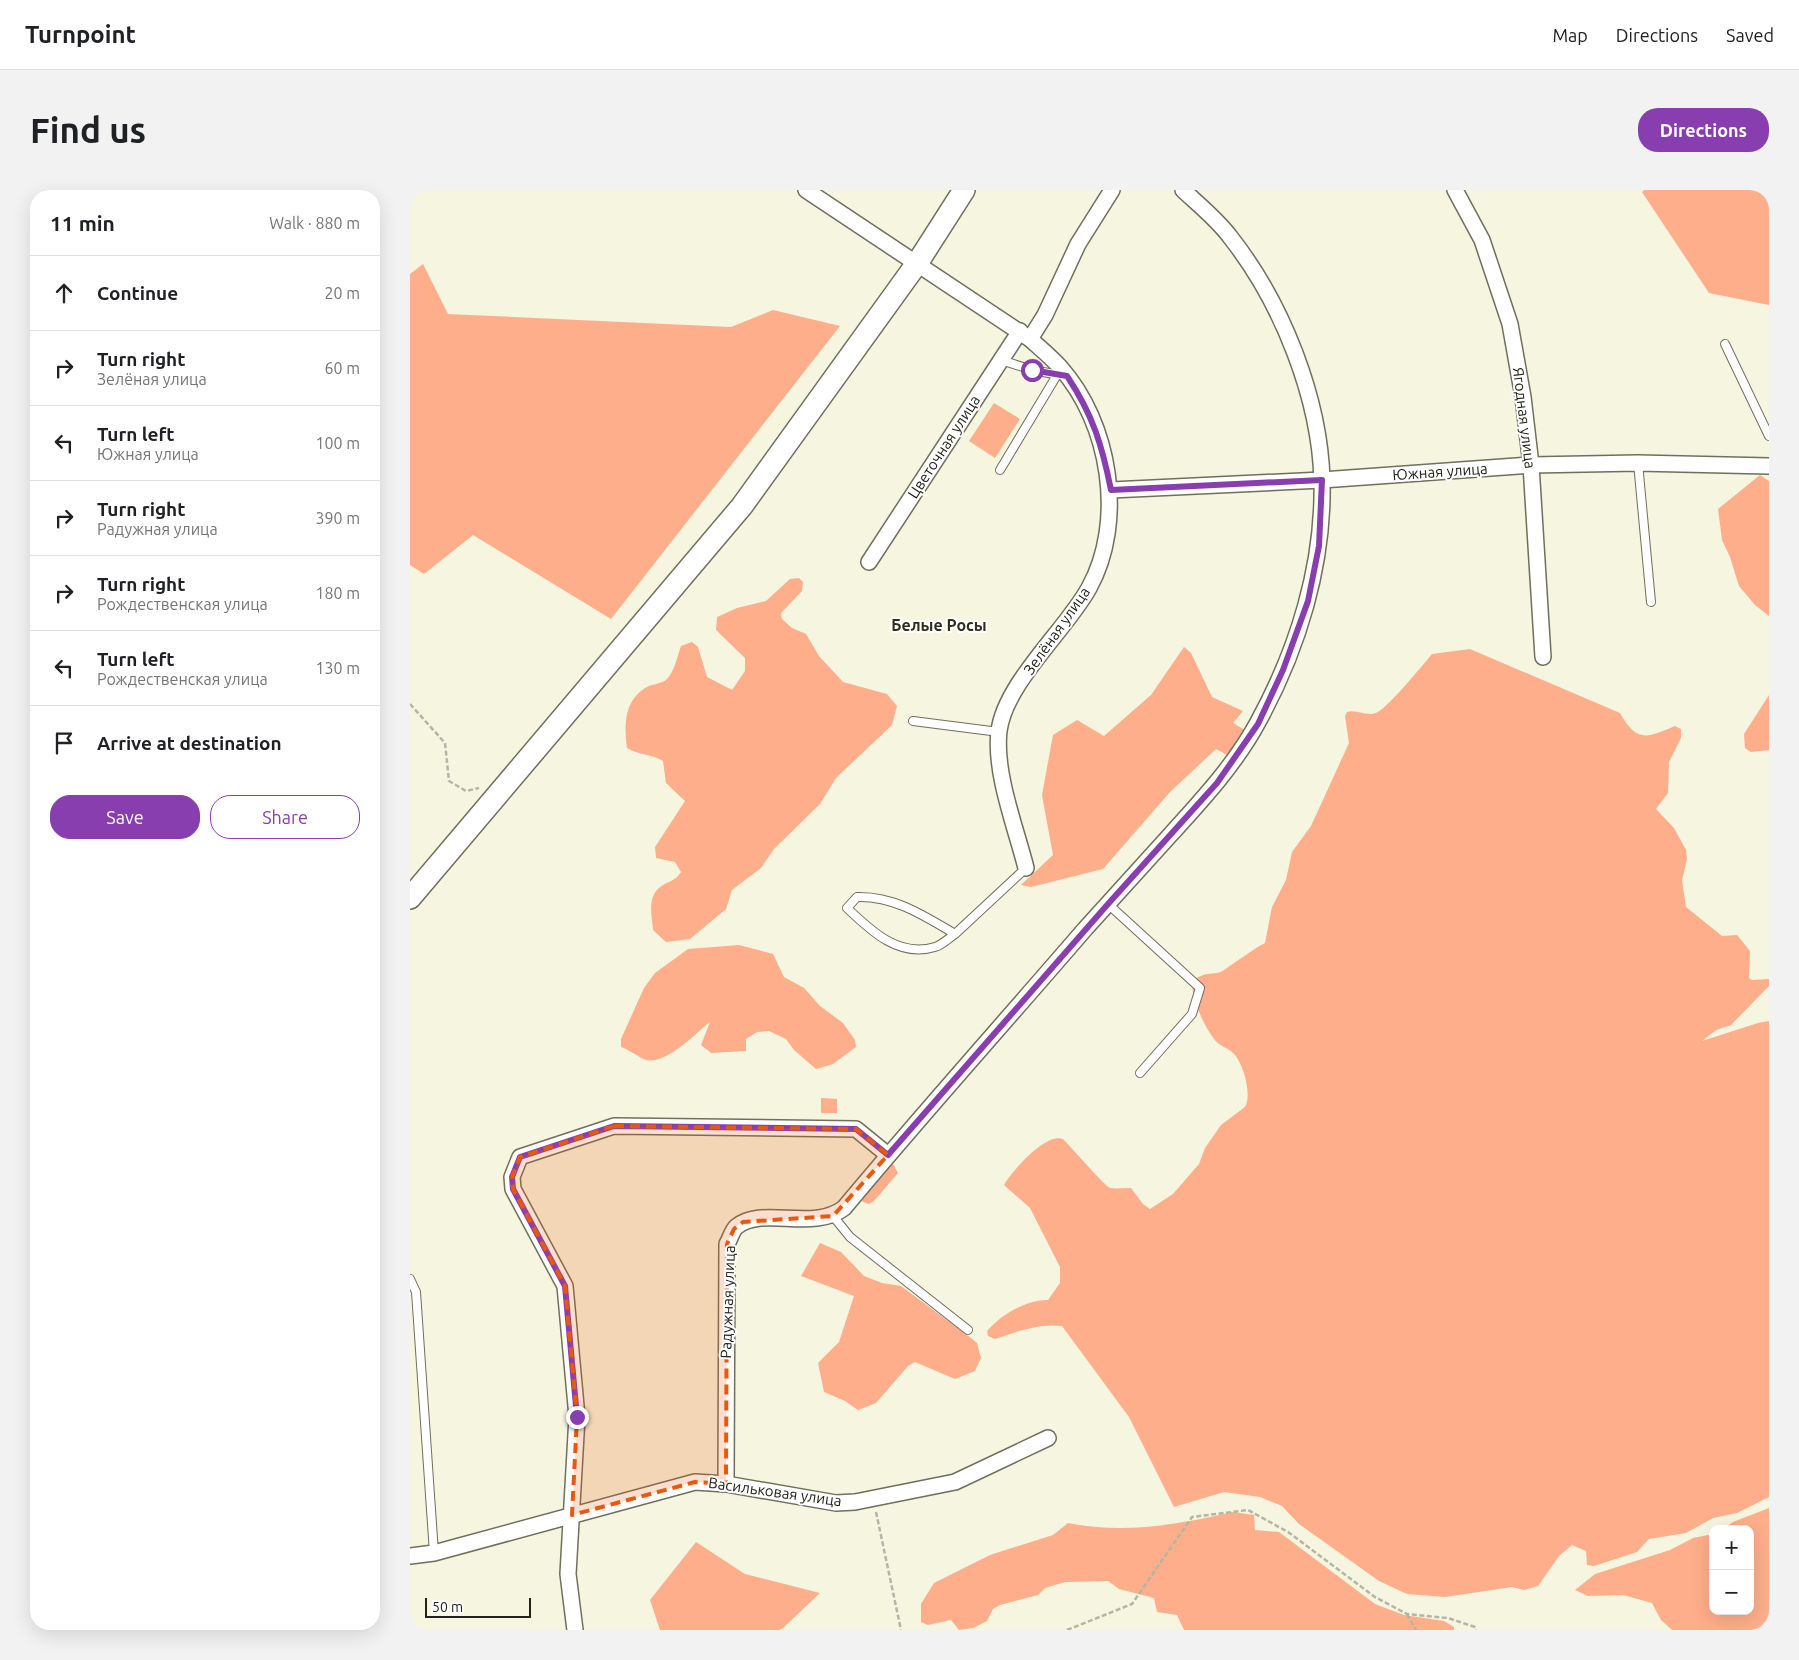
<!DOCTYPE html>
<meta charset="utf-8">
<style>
body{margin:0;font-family:Ubuntu,sans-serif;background:#f2f2f2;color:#202124}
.controls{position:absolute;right:15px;bottom:15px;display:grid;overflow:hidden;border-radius:10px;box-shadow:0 5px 20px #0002}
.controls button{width:45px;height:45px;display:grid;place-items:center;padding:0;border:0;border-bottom:1px solid #e0e0e0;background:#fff;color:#202124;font:25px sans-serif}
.scale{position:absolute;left:15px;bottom:12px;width:106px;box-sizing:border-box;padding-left:5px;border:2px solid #22221a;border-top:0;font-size:14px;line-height:18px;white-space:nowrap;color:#22221a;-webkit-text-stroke:4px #fff;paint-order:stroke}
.stop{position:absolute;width:15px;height:15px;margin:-11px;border:4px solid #893eb0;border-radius:50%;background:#fff}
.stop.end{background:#893eb0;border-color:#fff;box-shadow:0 1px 5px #0008}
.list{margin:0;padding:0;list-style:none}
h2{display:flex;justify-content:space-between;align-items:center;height:65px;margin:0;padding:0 20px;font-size:21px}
h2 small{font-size:16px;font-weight:400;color:#757577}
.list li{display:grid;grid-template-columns:32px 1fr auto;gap:15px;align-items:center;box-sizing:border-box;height:75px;padding:0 20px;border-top:1px solid #e0e0e0}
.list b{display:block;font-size:19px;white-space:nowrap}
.list p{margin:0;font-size:16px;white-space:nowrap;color:#757577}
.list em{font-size:16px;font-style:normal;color:#757577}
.actions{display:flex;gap:10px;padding:15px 20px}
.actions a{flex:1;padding:11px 0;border:1px solid #893eb0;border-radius:20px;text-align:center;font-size:18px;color:#893eb0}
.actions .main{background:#893eb0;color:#fff}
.icon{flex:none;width:28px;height:28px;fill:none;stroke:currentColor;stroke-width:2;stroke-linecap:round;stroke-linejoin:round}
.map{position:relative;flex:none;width:1359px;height:1440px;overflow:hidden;border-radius:20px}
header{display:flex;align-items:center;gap:30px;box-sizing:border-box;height:70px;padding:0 25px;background:#fff;border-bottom:1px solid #e0e0e0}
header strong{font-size:24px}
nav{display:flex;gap:28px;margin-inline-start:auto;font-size:18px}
.intro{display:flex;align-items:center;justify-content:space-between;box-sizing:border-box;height:120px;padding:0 30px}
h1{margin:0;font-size:35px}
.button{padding:12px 22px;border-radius:20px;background:#893eb0;color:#fff;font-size:18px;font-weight:700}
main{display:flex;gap:30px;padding:0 30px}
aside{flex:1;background:#fff;border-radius:20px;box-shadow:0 5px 20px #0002}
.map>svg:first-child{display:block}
.green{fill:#feae8a}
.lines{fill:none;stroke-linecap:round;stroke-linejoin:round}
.service-casing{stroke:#6f6f5d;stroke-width:10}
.minor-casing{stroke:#6f6f5d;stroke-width:18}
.secondary-casing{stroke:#6f6f5d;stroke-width:24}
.path{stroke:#b5b5a4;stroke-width:2.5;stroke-dasharray:5 2.5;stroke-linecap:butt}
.service{stroke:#fff;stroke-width:8}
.minor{stroke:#fff;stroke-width:15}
.secondary{stroke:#fff;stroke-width:21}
.route{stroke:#893eb0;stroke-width:6}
.marked{fill:#e8590c;fill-opacity:0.2;stroke:#e8590c;stroke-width:4;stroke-dasharray:10 6;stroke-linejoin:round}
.labels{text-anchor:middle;stroke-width:4;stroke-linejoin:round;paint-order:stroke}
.street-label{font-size:15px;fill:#22221a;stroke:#fff}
.neighbourhood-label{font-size:16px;font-weight:bold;fill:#2f2f1f;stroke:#fff}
</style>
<header>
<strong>Turnpoint</strong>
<nav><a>Map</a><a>Directions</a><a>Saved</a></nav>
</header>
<div class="intro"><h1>Find us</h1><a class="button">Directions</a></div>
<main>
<aside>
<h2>11 min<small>Walk · 880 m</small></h2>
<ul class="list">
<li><svg class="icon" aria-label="ahead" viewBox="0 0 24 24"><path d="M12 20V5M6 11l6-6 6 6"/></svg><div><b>Continue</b></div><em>20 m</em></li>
<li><svg class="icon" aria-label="right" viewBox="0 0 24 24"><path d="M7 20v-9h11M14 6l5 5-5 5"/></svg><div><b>Turn right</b><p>Зелёная улица</p></div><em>60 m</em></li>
<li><svg class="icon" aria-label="left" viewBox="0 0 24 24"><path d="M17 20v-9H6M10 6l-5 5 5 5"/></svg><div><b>Turn left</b><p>Южная улица</p></div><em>100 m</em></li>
<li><svg class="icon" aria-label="right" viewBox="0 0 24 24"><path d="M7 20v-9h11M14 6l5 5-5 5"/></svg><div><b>Turn right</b><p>Радужная улица</p></div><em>390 m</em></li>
<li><svg class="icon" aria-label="right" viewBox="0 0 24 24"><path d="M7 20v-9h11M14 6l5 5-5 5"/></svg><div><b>Turn right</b><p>Рождественская улица</p></div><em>180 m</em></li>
<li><svg class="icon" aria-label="left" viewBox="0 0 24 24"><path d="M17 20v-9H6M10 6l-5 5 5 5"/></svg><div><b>Turn left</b><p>Рождественская улица</p></div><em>130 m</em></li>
<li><svg class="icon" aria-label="arrive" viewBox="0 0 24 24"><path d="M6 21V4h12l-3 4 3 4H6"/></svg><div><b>Arrive at destination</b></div></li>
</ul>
<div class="actions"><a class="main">Save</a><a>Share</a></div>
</aside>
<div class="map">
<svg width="1359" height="1440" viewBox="0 0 1359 1440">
<rect width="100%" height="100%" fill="#f5f5e0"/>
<g class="green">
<polygon points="1234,0 1359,0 1359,115 1299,103 1232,2"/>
<polygon points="13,74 38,124 321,137 363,120 430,136 201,429 63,345 14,384 0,375 0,84"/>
<polygon points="584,213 610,229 585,268 559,251"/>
<polygon points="1350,285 1359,291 1359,426 1345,415 1329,396 1320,367 1312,350 1308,319"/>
<path d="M 389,388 L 393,392 L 392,401 L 371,423 L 372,429 L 382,438 L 396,444 L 409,466 L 433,492 L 477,504 L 487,516 L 482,535 L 426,588 L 410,614 L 364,659 L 351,678 L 322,700 L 316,719 L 280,749 L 256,752 L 243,740 C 242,727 237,708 249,698 C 257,691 265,692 271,682 L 265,672 L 246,668 L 245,657 L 275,611 L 256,593 L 253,571 C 240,563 230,566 217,558 C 214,535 214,512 235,498 C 241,494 252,494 257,489 C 265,480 267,467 271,456 L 282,452 L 288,457 L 297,487 L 322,500 L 335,481 L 335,468 L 306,440 L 307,427 L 327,418 L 356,411 L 380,389 Z"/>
<polygon points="774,457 781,463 802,507 833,521 823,533 835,540 819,566 806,559 760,602 693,679 621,697 611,695 643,665 632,605 643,545 667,530 694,546 741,505"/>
<path d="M 1060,459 L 1210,523 C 1227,553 1237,548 1265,536 L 1271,539 L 1271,548 L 1259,572 L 1258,603 L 1246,619 L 1264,638 L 1276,660 L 1277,669 L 1272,690 L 1276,717 L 1312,746 L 1327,745 L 1340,761 L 1339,788 L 1342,790 L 1359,789 L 1359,796 L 1321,835 L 1306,840 L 1292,851 L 1348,833 L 1359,831 L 1359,1307 L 1327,1323 L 1303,1328 L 1276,1343 L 1239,1349 L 1227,1362 L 1184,1376 L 1177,1375 L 1176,1361 L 1162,1355 L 1149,1366 L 1128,1396 L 1114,1400 L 1102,1397 L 1035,1407 L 997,1404 L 969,1391 L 889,1334 L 872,1316 L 850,1307 L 814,1302 L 764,1317 L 719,1227 L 652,1136 C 629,1133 606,1142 585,1149 L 578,1146 L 577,1141 C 592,1124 616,1110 638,1110 L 650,1093 L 650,1077 L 620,1018 L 594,995 C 602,981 636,942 653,949 C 660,956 696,997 700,998 C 706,999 714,998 721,998 L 733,1014 L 740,1019 L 763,1004 L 789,974 L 795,958 L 811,935 L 835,917 C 842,905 834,876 825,865 C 820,858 810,857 804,849 C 791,831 785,814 781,792 C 797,779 804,787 814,780 C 828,771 840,761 855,753 L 862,717 L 876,690 L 882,662 L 901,636 L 939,553 L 935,526 L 937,522 C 948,519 956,528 968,522 C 980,515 1012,476 1022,464 Z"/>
<polygon points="1359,505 1359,560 1341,562 1335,558 1334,544"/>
<path d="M 329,755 L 363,764 L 374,787 L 394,798 L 410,816 L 433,833 L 445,850 L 446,857 L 423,874 L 406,879 L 384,860 L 376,849 L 359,841 L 347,842 L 336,849 L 336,861 L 301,863 L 291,855 L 300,832 C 286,843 256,875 236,870 C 228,867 220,860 211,857 L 211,849 L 234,798 L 245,783 L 278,759 Z"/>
<polygon points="411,908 427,909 427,923 411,923"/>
<polygon points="480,968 488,983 464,1011 459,1014 453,1012 451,1009"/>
<polygon points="410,1053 431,1062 454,1086 472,1093 491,1096 561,1148 567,1153 571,1168 565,1181 545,1189 505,1172 498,1176 466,1213 448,1220 435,1211 414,1202 408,1173 429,1152 444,1106 391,1086"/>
<polygon points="1359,1318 1359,1440 1262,1440 1251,1430 1242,1413 1213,1405 1178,1406 1165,1400 1185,1384 1260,1360 1283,1348 1303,1344 1303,1421 1340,1421 1340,1339 1313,1339 1323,1332"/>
<path d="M 822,1322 L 844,1325 L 845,1340 L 869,1342 L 965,1414 L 994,1425 L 1034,1431 L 1044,1437 L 1044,1440 L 774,1440 L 767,1425 L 747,1422 L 744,1408 L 709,1399 L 698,1391 L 655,1392 L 635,1398 L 628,1405 L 590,1415 L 583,1419 L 577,1431 L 563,1438 L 549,1440 L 541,1430 L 518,1435 L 511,1432 L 511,1414 L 524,1393 L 580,1365 L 643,1345 L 658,1333 C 713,1344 768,1335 822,1322 Z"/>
<polygon points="286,1352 335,1384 410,1403 373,1438 369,1440 250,1440 240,1410"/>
</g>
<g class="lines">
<g class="service-casing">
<g id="service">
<polyline points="1315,154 1359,246"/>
<polyline points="591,170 622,180 650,185"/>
<polyline points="1228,273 1241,412"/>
<polyline points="590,280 647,185"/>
<polyline points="503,531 589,542"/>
<polyline points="698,714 790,798 782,824 730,883"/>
<path d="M 545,744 C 539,748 532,755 525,757 C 489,768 461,741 437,718 L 447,707 C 484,706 513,725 545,744 L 616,678"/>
<polyline points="423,1026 440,1047 558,1140"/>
<polyline points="0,1089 6,1102 24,1363"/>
</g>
</g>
<g class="minor-casing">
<g id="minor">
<path d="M 396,0 L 620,149 C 630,158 641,167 650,177 C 700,233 716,331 679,398 C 656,440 595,493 589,541 C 584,583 606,638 616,678"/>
<polyline points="1045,0 1072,50 1100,134 1113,207 1121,275 1133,467"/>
<polyline points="620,149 635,125 668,54 702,0"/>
<polyline points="701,300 912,290 1121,275 1228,273 1359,276"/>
<polyline points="459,372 610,141"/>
<path d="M 316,1294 L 317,1054 C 320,1049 322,1041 326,1037 C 351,1015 403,1042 434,1018 C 513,923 595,832 675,739 C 704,707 733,675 762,643 C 793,609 826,573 848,532 C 888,459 914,375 912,291 C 910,208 872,113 821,48 C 808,30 789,15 773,0"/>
<polyline points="0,1366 24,1363 285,1292 316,1294 426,1313 445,1312 545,1292 638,1248"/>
<polyline points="165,1440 158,1384 167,1227 155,1096 103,999 102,987 110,967 204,936 446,939 478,965"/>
</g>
</g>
<g class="secondary-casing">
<polyline id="secondary" points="0,708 332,316 508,72 554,0"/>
</g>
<g class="path">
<polyline points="0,514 35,553 39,591 56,601 69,598"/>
<polyline points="466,1322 491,1440"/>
<polyline points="997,1424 1006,1440"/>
<polyline points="657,1440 722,1414 782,1327 838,1320 878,1342 965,1407 997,1424 1038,1428 1065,1437 1066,1440"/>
</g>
<use href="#service" class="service"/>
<use href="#minor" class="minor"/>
<use href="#secondary" class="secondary"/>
</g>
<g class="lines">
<path class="route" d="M 167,1227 L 155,1096 L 103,999 L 102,987 L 110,967 L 204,936 L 446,939 L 478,965 L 698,714 L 807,593 L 848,534 L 873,480 L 898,411 L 909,356 L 912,290 L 701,300 C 692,255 683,225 657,186 L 622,180"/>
</g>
<path class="marked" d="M 204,936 L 446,939 L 478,965 L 423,1026 L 333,1032 L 324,1039 L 317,1054 L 316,1294 L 285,1292 L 162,1325 L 167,1227 L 155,1096 L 103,999 L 102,987 L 110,967 Z"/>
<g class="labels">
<g class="street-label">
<text transform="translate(1114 228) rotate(83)" y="5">Ягодная улица</text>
<text transform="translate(534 257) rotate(-57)" y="5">Цветочная улица</text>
<text transform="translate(1030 282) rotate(-4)" y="5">Южная улица</text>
<text transform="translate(647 441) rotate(-55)" y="5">Зелёная улица</text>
<text transform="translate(318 1112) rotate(-88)" y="5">Радужная улица</text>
<text transform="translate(365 1302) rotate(8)" y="5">Васильковая улица</text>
</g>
<g class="neighbourhood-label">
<text x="529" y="441">Белые Росы</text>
</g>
</g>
</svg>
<div class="controls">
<button>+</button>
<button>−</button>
</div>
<div class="scale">50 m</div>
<div class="stop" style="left:622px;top:180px"></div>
<div class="stop end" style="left:167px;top:1227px"></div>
</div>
</main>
